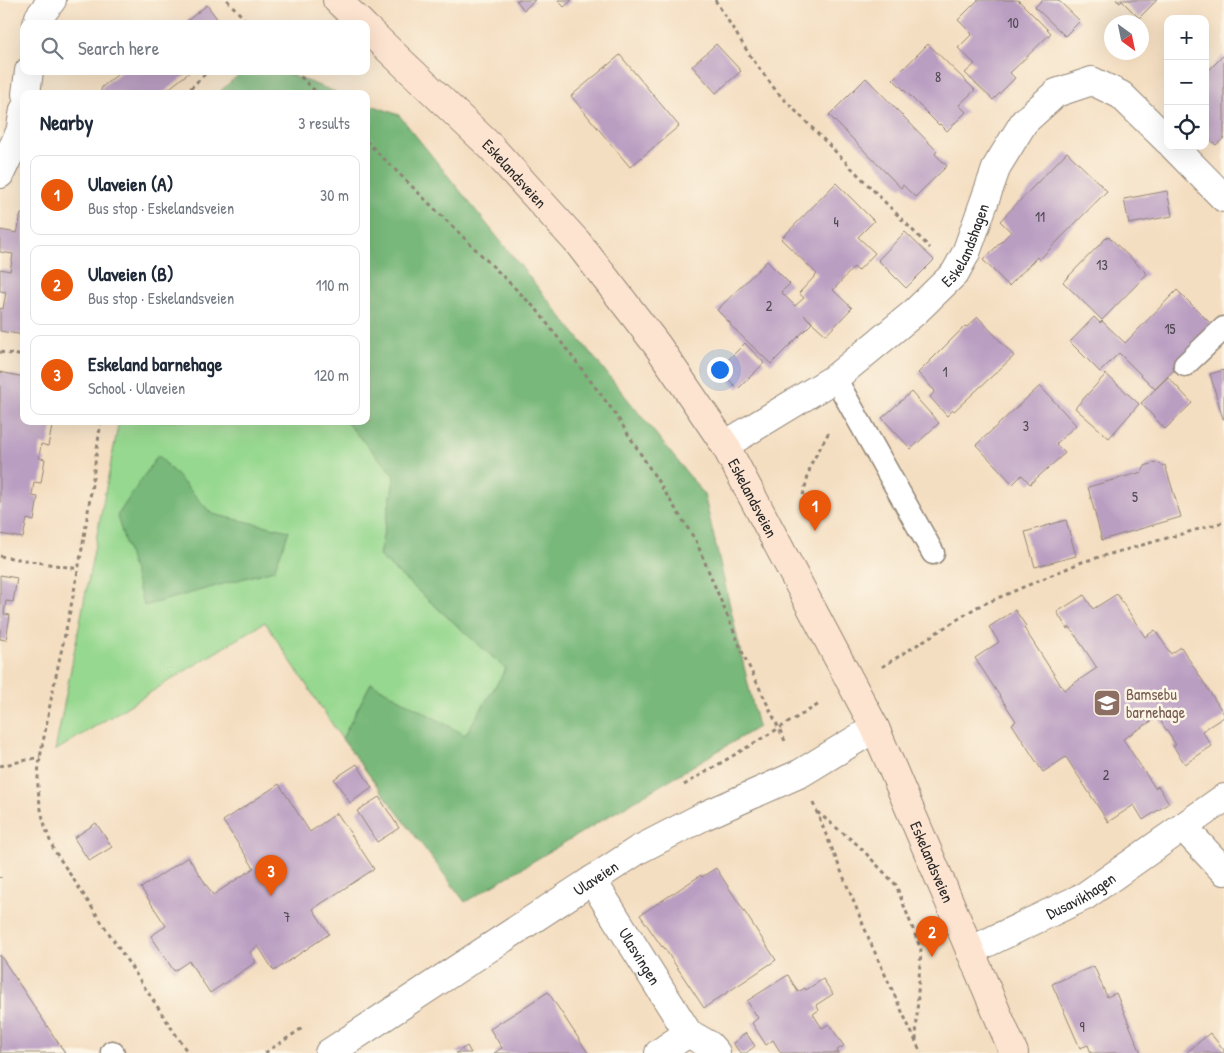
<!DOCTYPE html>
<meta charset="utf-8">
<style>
body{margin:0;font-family:"Patrick Hand",sans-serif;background:#f6f6f7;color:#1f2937}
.controls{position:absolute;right:15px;top:15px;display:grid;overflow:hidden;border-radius:10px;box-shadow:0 5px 20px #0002}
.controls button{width:45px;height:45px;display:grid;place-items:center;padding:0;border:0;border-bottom:1px solid #e0e1e3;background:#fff;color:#1f2937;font:25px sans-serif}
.compass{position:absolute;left:1104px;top:15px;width:45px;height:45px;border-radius:50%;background:#fff;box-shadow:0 5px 20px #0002;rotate:147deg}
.you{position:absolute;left:719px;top:369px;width:18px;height:18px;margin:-12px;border:4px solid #fff;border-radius:50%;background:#1a73e8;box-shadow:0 0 0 8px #1a73e833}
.badge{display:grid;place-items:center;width:32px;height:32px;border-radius:50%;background:#ea580c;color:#fff;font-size:16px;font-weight:700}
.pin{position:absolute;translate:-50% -41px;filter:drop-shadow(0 1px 2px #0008)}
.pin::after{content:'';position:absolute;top:26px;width:18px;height:15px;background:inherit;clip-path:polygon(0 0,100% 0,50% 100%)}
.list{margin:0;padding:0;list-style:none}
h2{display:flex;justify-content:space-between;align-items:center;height:65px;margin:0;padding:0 20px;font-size:21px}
h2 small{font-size:16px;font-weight:400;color:#747a83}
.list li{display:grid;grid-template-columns:32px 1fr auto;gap:15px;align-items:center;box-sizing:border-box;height:80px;margin:0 10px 10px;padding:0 10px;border:1px solid #e0e1e3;border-radius:10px}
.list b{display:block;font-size:19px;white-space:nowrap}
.list p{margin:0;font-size:16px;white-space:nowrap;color:#747a83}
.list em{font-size:16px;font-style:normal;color:#747a83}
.icon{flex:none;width:28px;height:28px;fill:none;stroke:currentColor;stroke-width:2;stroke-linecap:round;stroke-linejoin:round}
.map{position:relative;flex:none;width:1224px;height:1053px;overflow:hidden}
.search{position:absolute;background:#fff;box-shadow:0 5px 20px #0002;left:20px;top:20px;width:350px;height:55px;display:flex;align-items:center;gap:12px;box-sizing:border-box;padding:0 18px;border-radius:10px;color:#747a83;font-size:19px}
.panel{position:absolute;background:#fff;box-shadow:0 5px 20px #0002;left:20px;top:90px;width:350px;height:335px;border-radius:10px}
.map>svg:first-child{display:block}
.green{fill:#96d88f;stroke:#60825d}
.forest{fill:#78b87a;stroke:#527252}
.building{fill:#ba9ec2}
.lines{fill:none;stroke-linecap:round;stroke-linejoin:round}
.lane-casing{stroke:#908476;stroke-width:25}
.street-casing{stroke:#908476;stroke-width:30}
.secondary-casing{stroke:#908476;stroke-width:30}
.path{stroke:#908476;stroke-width:3;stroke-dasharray:4 4;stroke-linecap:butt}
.lane{stroke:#fff;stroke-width:22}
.street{stroke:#fff;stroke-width:28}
.secondary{stroke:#fde4d0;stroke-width:28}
.labels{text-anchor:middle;stroke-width:5;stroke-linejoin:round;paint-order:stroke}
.number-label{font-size:14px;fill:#4f4851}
.street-label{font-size:16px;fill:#2b2b2b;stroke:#fcf5e5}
.education-label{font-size:16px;fill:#785e54;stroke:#fcf5e5;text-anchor:start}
</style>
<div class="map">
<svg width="1224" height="1053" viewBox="0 0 1224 1053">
<rect width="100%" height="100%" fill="#fcf5e5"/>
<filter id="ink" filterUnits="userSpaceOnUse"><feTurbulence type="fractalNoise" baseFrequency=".02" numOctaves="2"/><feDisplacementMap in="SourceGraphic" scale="10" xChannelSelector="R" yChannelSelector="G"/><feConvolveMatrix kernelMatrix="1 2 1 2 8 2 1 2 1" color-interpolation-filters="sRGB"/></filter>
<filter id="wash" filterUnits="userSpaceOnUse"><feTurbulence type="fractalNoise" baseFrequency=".0096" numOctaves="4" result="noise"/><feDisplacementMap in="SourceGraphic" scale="20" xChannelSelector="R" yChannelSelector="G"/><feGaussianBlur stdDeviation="1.12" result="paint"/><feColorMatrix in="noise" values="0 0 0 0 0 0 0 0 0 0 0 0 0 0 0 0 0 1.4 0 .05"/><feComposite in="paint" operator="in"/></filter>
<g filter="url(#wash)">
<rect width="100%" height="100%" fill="#f4dec1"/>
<polygon class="green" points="119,421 345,421 395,476 379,556 506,669 465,736 371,683 342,739 265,622 55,751"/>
<g class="forest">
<polygon points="243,71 280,71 341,94 217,94"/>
<polygon points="366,103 399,115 704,494 758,727 465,902 342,739 371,683 465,735 506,669 379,556 395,476 345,421 366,421"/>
<polygon points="158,455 212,514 289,531 274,570 144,606 117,516"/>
</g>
<g id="blocks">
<g class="building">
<polygon points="516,0 535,0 524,10"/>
<polygon points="558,0 572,0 564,7"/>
<polygon points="978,0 1018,0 1051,33 1010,73 1015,78 993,100 965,73 975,64 958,48 972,34 958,20"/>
<polygon points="1042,0 1058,0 1080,21 1065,36 1035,7"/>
<polygon points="1116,0 1157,0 1139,18 1122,1 1120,3"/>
<polygon points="207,5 221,24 183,24"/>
<polygon points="716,44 741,71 716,93 692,66"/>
<polygon points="928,44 975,90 959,105 966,112 947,131 940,124 939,125 893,79"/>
<polygon points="620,55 679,126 630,167 571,96"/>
<polygon points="1224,55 1224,138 1216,145 1205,135 1205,74"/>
<polygon points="122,71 191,71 162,94 100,94 102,87"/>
<polygon points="866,78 937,151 935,154 947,166 915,197 903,185 901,188 829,115"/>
<polygon points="1067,152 1107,191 1039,260 1037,257 1009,286 983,260 1011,232 1000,221"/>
<polygon points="836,183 874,221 858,237 875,253 858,271 854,267 833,290 852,308 826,335 804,315 812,323 771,364 730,325 731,324 717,310 767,261 790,284 781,292 795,306 804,298 799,293 817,274 781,239"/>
<polygon points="1167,191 1172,216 1129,224 1124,199"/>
<polygon points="21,214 24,214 24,335 0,331 0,308 3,309 6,292 0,291 0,269 10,271 13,254 0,252 0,230 17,233"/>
<polygon points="905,232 934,260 906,288 878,260"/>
<polygon points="1108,236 1147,274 1102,320 1063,282"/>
<polygon points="1177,290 1215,328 1155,389 1119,353 1100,372 1070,342 1094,317 1100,323 1102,321 1125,343"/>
<polygon points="978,317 1014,356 954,411 953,410 947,416 930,397 935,391 918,373 965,326 967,327"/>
<polygon points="745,343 764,363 738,389 719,369"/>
<polygon points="1224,370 1224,419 1223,419 1210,374"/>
<polygon points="0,372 24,377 24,421 53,422 48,446 41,444 39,458 45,459 41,483 34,482 32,496 38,497 34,521 27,519 23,538 0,534"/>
<polygon points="1106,374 1139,404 1109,438 1075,408"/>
<polygon points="1168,377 1192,403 1165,429 1141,403"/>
<polygon points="1040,386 1076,425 1056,444 1065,453 1030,484 1022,475 1013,484 976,445"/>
<polygon points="911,392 939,423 911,449 882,418"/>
<polygon points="1156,462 1163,466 1165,465 1181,517 1102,540 1088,487 1142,472 1145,466"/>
<polygon points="1066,520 1076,556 1035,567 1025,532"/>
<polygon points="0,575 17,578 13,602 6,601 4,614 10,615 6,640 0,639"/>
<polygon points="1117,594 1145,637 1155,630 1171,654 1181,647 1224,714 1224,717 1202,731 1212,746 1185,764 1173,746 1176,745 1158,717 1123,739 1155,788 1158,786 1169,803 1143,820 1134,805 1108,822 1066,757 1043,772 1012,724 1016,721 975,658 999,642 989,627 1015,610 1026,626 1024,628 1064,690 1097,668 1070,627 1067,629 1057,612 1084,595 1093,609"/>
<polygon points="357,764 372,788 350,803 334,779"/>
<polygon points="279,784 310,832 337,813 374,869 313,909 329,934 274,971 258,946 250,952 256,962 210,993 189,961 174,971 151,936 166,926 141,888 188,857 213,895 254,868 223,821"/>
<polygon points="379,797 399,828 377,842 357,811"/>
<polygon points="96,823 112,847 89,861 74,838"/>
<polygon points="716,868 776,960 704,1008 663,946 662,947 640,915 701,875 702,877"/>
<polygon points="0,955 65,1053 0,1053"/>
<polygon points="1094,966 1107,997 1116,993 1141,1053 1091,1053 1088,1045 1080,1048 1052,984"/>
<polygon points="788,975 798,992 805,988 806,990 823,979 833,994 816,1005 819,1010 813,1014 822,1028 829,1024 844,1046 837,1050 839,1053 781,1053 773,1040 766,1045 752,1023 758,1018 747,1001"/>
<polygon points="548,992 588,1053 494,1053 502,1048 490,1029"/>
<polygon points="746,1033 755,1046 746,1053 740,1053 733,1043"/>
<polygon points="1210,1033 1224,1050 1224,1053 1186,1053"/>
<polygon points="467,1046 471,1053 456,1053"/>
</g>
</g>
</g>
<g filter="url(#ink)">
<use href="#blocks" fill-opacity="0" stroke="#908476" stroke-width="1"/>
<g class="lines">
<g class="lane-casing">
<g id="lane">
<polyline points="1185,365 1224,328"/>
<polyline points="835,378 933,553"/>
<polyline points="112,1052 113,1053"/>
</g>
</g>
<g class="street-casing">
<g id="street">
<polyline points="37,24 39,17 52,0"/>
<polyline points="26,94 29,71"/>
<polyline points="1173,146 1224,198"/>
<polyline points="0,174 20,132 24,110"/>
<path id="s1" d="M 725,445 L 835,378 L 915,312 L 955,273 L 966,253 L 997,166 L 1024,122 L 1056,93 L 1092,81 L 1121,95 L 1168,141"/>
<polyline points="1184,828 1224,871"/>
<path id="s2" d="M 592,880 L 688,1033 L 709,1045 L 716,1053"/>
<path id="s3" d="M 970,951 L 1085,896 L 1224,798"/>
<path id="s4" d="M 329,1053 L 638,850 L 704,816 L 801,773 L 875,728"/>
<polyline points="659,1053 688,1033"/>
</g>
</g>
<g class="secondary-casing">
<g id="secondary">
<polyline points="337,0 362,24"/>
<path id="s5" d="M 366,28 L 491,147 L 578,243 L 657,345 L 725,445 L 875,728 L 1014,1053"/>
</g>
</g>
<g class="path">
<polyline points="227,0 249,24"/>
<polyline points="715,0 751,57 777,92 930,248"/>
<polyline points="295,71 318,94"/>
<polyline points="185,94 208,71"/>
<polyline points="366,141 537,310 614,412 696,541 744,656 786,743"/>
<polyline points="0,352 24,356"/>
<path d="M 101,421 C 93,476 86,532 75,586 C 66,633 54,680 46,727 C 42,747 37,768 38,788 C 40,810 45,830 54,850 L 188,1053"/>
<polyline points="801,503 811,464 829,432"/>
<polyline points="0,556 79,569"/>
<polyline points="882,667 977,607 1082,562 1224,522"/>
<polyline points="0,766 40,757"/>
<polyline points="684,785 821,703"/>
<polyline points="813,803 872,946 921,1053"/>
<polyline points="817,812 858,845 896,885 921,950 918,992 916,1041"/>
<polyline points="0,877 0,878"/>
<polyline points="265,1053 304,1027"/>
</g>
<use href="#lane" class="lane"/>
<use href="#street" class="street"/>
<use href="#secondary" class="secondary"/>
</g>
</g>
<defs>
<g id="school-square" transform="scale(1.4375)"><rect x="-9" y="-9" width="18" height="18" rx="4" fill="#8d6e63" stroke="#fcf5e5"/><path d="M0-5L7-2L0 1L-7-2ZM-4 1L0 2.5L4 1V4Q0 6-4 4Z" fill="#fff"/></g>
</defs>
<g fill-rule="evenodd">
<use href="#school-square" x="1107" y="703"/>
</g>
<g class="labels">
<g class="number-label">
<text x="1013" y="28">10</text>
<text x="938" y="82">8</text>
<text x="1040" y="222">11</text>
<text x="836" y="227">4</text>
<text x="1102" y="270">13</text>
<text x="769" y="311">2</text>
<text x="1170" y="334">15</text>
<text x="945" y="377">1</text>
<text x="1026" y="431">3</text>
<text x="1135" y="502">5</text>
<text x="1106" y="780">2</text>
<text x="287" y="922">7</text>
<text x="1082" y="1032">9</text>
</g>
<g class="street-label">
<text dy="6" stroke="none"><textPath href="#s5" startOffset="208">Eskelandsveien</textPath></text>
<text dy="6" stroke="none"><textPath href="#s1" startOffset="318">Eskelandshagen</textPath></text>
<text dy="6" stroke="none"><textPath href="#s5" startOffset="612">Eskelandsveien</textPath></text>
<text dy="6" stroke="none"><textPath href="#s5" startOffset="1018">Eskelandsveien</textPath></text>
<text dy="6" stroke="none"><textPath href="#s4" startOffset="319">Ulaveien</textPath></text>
<text dy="6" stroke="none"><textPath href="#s3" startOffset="124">Dusavikhagen</textPath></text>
<text dy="6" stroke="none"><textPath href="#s2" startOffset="90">Ulasvingen</textPath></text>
</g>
<g class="education-label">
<text x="1126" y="700">Bamsebu<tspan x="1126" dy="18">barnehage</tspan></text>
</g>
</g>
</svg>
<div class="controls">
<button>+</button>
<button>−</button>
<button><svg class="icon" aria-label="locate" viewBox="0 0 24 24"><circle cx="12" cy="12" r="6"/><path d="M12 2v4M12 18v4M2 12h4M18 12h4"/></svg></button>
</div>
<svg class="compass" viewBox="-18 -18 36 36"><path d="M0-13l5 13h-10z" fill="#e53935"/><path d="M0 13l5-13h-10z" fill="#747a83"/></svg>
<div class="you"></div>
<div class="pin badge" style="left:815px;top:531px">1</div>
<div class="pin badge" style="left:932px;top:957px">2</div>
<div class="pin badge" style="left:271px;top:896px">3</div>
<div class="search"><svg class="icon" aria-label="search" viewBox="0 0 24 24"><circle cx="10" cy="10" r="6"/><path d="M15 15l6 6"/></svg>Search here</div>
<section class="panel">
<h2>Nearby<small>3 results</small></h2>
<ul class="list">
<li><span class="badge">1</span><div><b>Ulaveien (A)</b><p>Bus stop · Eskelandsveien</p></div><em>30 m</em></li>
<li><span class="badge">2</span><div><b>Ulaveien (B)</b><p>Bus stop · Eskelandsveien</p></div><em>110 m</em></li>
<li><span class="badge">3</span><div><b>Eskeland barnehage</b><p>School · Ulaveien</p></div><em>120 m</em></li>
</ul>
</section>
</div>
